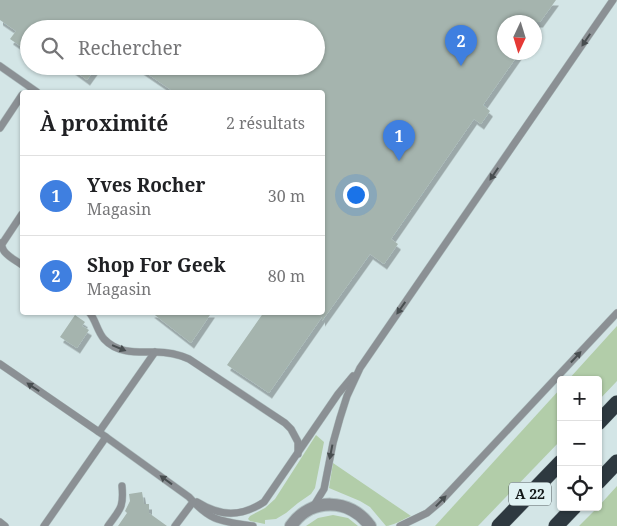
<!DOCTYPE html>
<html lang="fr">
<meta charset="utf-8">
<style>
body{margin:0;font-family:"Noto Serif",serif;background:#f2f2f2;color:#202124}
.controls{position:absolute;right:15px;bottom:15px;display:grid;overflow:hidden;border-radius:5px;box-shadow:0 1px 4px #0004}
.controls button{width:45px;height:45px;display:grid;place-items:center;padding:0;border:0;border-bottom:1px solid #e0e0e0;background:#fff;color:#202124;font:25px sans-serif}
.compass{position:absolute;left:497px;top:15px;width:45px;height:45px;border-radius:50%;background:#fff;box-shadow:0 1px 4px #0004;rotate:184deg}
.you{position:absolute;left:355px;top:194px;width:18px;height:18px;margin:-12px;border:4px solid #fff;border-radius:50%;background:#1a73e8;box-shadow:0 0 0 8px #1a73e833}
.badge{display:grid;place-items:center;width:32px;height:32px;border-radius:50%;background:#b44e24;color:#fff;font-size:16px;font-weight:700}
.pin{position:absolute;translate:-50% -41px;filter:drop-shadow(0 1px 2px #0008)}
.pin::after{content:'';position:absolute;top:26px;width:18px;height:15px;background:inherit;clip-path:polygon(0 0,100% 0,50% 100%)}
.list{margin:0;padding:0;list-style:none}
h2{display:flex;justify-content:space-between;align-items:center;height:65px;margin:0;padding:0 20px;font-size:21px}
h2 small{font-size:16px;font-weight:400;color:#757577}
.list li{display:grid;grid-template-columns:32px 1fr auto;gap:15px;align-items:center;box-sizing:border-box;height:80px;padding:0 20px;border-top:1px solid #e0e0e0}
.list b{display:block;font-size:19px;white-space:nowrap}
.list p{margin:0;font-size:16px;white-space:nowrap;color:#757577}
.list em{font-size:16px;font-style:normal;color:#757577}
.icon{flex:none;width:28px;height:28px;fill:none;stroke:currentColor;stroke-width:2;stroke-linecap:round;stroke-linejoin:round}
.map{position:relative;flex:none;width:617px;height:526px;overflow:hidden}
.search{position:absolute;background:#fff;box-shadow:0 1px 4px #0004;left:20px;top:20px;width:305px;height:55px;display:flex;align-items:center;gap:12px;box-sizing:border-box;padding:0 18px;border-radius:28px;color:#757577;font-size:19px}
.panel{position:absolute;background:#fff;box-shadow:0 1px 4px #0004;left:20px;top:90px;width:305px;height:225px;border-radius:5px}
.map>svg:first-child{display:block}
.green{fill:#b2cda9}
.building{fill:#a5b4ae;filter:url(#shadow)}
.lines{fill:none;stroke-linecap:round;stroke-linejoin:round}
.service-casing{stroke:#b0c0c1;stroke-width:8}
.tertiary-casing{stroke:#b0c0c1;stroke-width:14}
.motorway-casing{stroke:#b0c0c1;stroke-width:16}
.service{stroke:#8b9094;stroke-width:7}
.tertiary{stroke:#8b9094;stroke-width:12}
.motorway{stroke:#2e3940;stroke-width:15}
.oneway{fill:#484e50}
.labels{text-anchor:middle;stroke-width:5;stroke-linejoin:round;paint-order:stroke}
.shield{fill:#e0f2f3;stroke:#50595a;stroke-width:1}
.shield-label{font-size:14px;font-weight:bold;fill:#121818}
</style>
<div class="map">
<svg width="617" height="526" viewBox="0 0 617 526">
<defs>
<filter id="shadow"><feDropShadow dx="3" dy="5.5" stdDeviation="0" flood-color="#0004"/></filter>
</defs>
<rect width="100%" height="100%" fill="#d3e5e6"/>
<g class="green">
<polygon points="617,326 617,381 598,401 598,380 568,380"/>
<polygon points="561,388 561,440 478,526 435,526"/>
<polygon points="316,435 324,442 315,488 311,494 298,503 286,513 276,519 265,520 265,524 250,521 248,519 250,516 265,508 275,499"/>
<path d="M 333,463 L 411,516 C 404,519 392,526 386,526 L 370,507 L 360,501 L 329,488 Z"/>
<polygon points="617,486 617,526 579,526 598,507"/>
<polygon points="333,515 348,518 358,526 306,526 318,518"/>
</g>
<g class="building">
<polygon points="0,0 556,0 540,22 504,22 504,52 520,52 483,105 490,111 481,124 474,119 391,239 398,244 384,264 370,254 322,321 322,317 269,393 227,365 264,312 322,312 322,92 174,92 136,66 316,66 316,29 29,29 29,52 10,39 16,31 0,20"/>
<polygon points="68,66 97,66 87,80"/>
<polygon points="151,312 212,312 191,343"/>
<polygon points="75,315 85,322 82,326 89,330 77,348 60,337"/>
<polygon points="142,492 144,504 149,504 149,513 167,526 118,526 127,513 125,511 130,501 129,494"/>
</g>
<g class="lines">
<g class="service-casing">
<g id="service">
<polyline points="0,66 37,92"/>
<polyline points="0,128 22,95"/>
<path d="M 0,243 C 2,245 2,248 4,251 C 8,257 17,261 22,265"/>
<polyline points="2,244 22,214"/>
<path d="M 89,312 C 96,320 97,331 104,339 C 118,354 137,352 155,352 C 167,352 178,354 189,359 L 285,423 L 291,429 L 298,442 L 298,454"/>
<path d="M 0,364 L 99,432 L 189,497 C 211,522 221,521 253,526"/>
<polyline points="99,432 155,352"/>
<path d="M 197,502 C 221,517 241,517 264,502 L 338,394 L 353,376"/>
<polyline points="313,507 324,489 333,443 340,418 347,396 360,368 613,0"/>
<polyline points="0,522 5,526"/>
<polyline points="44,526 106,437"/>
<path d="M 108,526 C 120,509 124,508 122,486"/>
<polyline points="175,526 193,502"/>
<polyline points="400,526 427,513 440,502 617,313"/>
</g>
</g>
<g class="tertiary-casing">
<path id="tertiary" d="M 291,526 C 311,497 350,498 370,526"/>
</g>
<g class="motorway-casing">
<g id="motorway">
<polyline points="598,423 617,403"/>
<polyline points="598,482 617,462"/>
<polyline points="499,526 561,462"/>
<polyline points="556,526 574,507"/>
</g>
</g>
<use href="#service" class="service"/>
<use href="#tertiary" class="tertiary"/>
<use href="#motorway" class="motorway"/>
</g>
<defs><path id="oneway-solid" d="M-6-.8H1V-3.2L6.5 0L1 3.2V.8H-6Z" transform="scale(1.25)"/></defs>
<g class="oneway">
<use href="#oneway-solid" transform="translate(586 40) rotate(124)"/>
<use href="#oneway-solid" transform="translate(494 174) rotate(124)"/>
<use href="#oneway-solid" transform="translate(401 308) rotate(125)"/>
<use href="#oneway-solid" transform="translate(119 348) rotate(22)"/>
<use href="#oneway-solid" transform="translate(576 357) rotate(-47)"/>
<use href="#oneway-solid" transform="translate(33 387) rotate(-146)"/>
<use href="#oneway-solid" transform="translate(331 452) rotate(101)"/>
<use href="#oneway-solid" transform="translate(166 480) rotate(-144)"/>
<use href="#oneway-solid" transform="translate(441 501) rotate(-46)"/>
</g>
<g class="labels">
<rect class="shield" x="509" y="482.5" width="42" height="23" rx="4"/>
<g class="shield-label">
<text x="530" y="499">A 22</text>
</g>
</g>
</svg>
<div class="controls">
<button>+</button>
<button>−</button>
<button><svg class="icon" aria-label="locate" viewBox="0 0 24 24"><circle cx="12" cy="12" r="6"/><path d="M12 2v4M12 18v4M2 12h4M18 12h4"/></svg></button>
</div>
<svg class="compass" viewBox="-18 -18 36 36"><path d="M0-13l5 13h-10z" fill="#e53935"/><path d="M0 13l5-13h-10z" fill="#757577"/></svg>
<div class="you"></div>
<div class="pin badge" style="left:399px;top:161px;background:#3f7fe0">1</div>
<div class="pin badge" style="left:461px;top:66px;background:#3f7fe0">2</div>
<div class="search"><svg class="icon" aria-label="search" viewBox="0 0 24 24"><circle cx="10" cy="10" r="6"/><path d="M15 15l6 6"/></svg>Rechercher</div>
<section class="panel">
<h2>À proximité<small>2 résultats</small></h2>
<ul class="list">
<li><span class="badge" style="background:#3f7fe0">1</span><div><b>Yves Rocher</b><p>Magasin</p></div><em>30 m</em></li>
<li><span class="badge" style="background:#3f7fe0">2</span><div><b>Shop For Geek</b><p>Magasin</p></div><em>80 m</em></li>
</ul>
</section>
</div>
